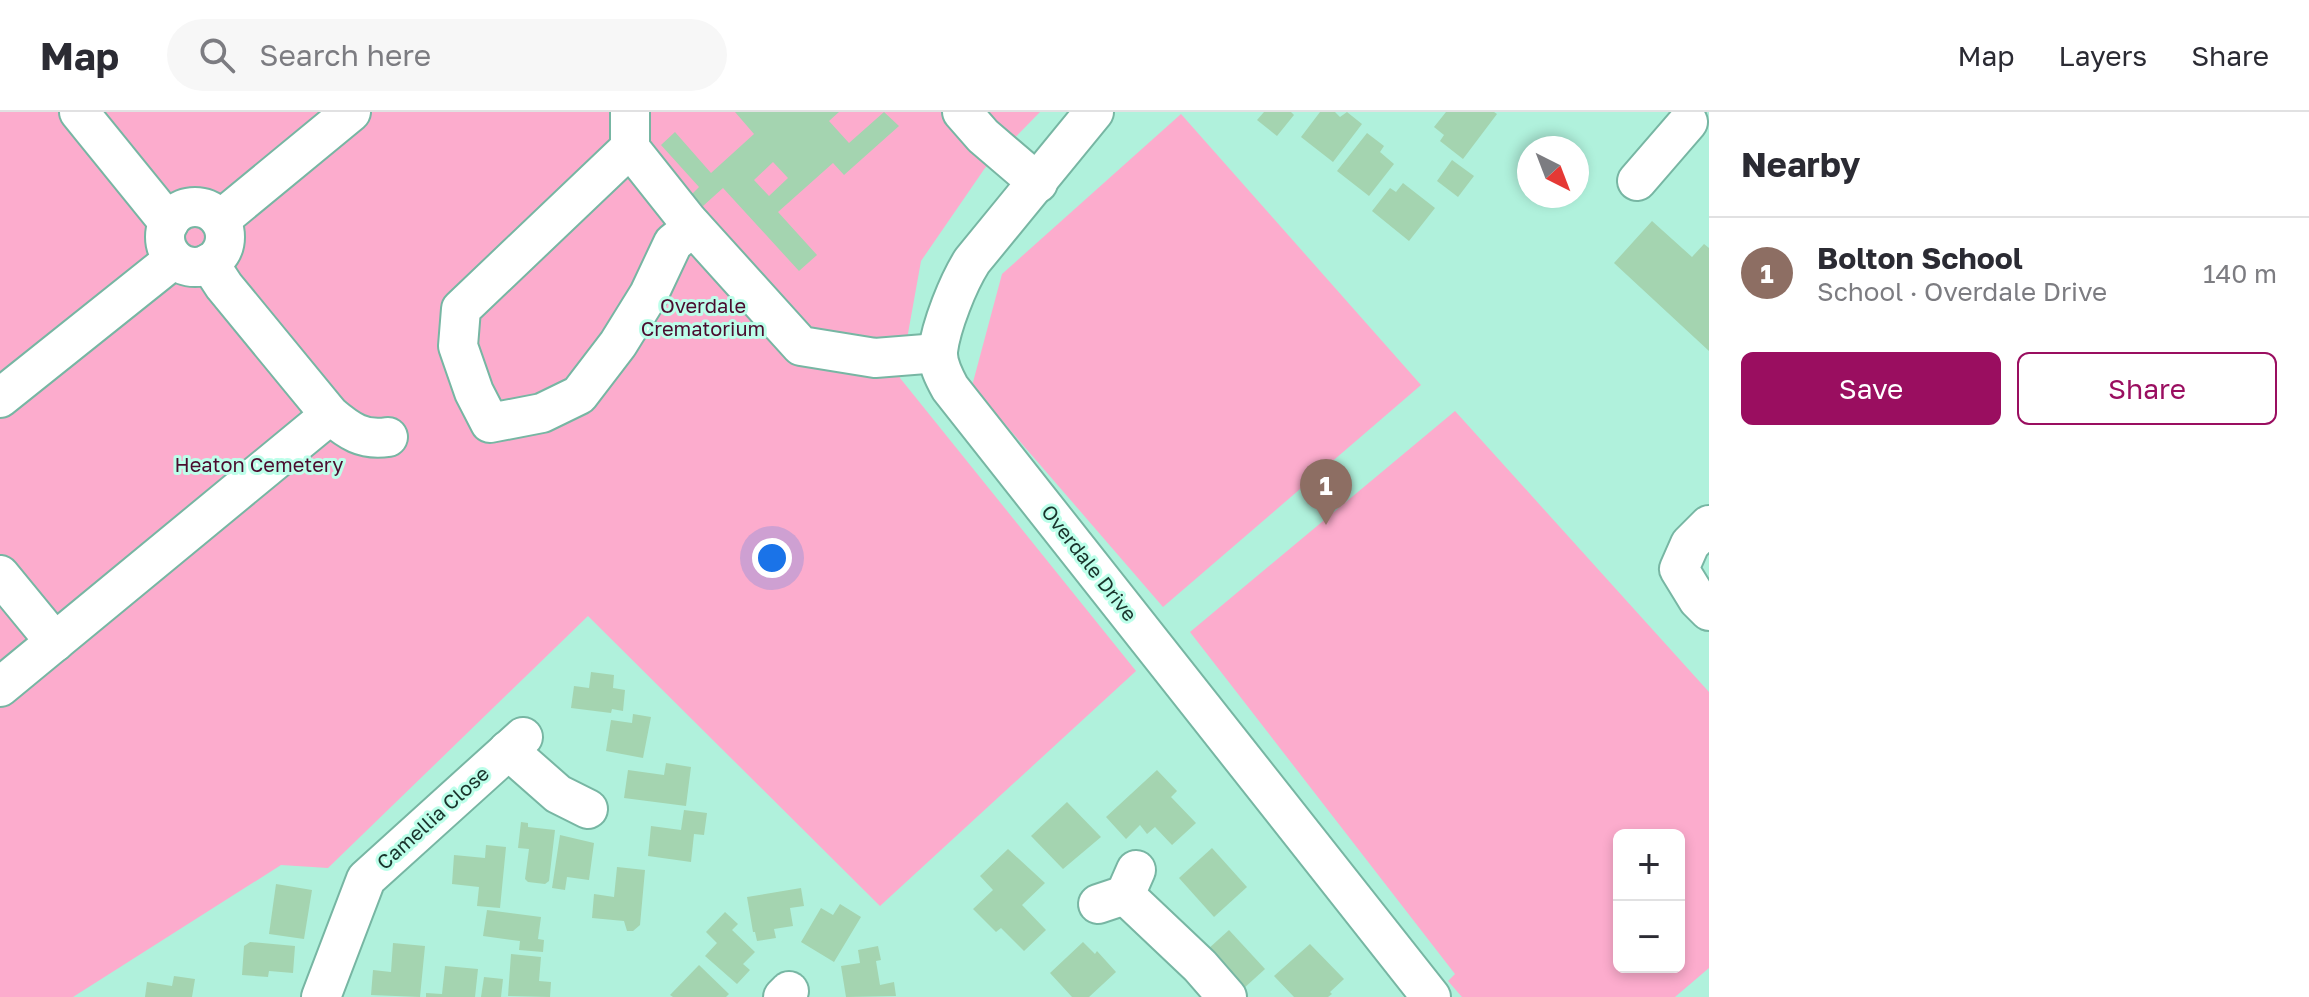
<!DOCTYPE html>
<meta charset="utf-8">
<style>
body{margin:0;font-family:"Golos Text",sans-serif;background:#f7f7f7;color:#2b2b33}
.controls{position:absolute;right:24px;bottom:24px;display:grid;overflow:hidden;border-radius:12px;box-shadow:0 4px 12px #0003}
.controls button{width:72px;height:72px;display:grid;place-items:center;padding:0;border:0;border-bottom:2px solid #e1e1e2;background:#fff;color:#2b2b33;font:40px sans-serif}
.compass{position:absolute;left:1517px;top:24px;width:72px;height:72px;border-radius:50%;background:#fff;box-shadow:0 4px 12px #0003;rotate:138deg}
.you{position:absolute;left:772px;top:446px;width:28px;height:28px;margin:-20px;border:6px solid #fff;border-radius:50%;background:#1a73e8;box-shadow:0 0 0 12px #1a73e833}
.badge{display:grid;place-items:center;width:52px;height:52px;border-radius:50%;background:#9a0e60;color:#fff;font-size:26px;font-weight:700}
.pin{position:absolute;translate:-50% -66px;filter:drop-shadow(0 2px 4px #0008)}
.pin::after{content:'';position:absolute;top:42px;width:28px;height:24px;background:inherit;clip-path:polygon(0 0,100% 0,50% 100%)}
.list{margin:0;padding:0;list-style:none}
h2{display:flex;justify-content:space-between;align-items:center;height:104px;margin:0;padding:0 32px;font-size:34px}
h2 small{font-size:26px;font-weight:400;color:#7c7c81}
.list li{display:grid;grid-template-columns:52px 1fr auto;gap:24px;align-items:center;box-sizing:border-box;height:112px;padding:0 32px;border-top:2px solid #e1e1e2}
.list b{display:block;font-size:30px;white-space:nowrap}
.list p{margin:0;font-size:26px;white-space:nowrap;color:#7c7c81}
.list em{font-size:26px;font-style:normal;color:#7c7c81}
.actions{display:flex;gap:16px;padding:24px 32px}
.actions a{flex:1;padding:18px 0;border:2px solid #9a0e60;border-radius:12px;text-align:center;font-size:28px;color:#9a0e60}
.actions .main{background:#9a0e60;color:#fff}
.icon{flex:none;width:44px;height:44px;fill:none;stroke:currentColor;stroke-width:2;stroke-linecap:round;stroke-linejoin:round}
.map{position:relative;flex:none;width:1709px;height:885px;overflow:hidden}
header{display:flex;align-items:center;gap:48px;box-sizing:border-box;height:112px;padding:0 40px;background:#fff;border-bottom:2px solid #e1e1e2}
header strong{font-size:38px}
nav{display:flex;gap:44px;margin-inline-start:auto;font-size:28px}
.search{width:560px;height:72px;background:#f7f7f7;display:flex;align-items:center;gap:20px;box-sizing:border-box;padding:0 28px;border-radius:44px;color:#7c7c81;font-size:30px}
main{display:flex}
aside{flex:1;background:#fff}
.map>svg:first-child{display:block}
.green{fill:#fcaccd;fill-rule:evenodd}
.building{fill:#a4d4b0;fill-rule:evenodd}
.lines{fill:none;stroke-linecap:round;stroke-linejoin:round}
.minor-casing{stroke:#77b6a3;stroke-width:42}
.minor{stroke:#fff;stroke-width:38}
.labels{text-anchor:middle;stroke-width:6;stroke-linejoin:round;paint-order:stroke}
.park-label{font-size:20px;fill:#4b0c2e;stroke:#bdffea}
.street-label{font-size:20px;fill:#19342c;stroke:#bdffea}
</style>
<header>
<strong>Map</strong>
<div class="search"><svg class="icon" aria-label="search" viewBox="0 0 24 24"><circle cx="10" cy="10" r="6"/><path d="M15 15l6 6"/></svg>Search here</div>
<nav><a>Map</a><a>Layers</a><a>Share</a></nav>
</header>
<main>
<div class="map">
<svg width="1709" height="885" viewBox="0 0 1709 885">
<rect width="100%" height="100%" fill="#b0f1dc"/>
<g class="green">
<polygon points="0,0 1040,0 985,56 921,149 900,266 1136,559 880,794 588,504 328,756 281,753 73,885 0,885"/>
<polygon points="1181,2 1421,273 1163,495 972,274 1002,162"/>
<path d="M 1455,299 L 1709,580 L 1709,856 L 1675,885 L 1462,885 L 1448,869 L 1455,862 L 1190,520 ZM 1679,723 L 1679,855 L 1619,855 L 1619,723 Z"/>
</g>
<g class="building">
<path d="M 735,0 L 839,0 L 829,9 L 849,31 L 884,0 L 899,14 L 844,63 L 833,51 L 778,100 L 817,143 L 799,159 L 723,76 L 703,94 L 692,82 L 699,75 L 661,33 L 675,20 L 711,61 L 754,22 ZM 773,50 L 788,66 L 769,84 L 754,68 Z"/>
<polygon points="1264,0 1291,0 1294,3 1277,24 1257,8"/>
<polygon points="1320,0 1335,0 1340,5 1347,0 1362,12 1333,50 1301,25"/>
<polygon points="1446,0 1494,0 1497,2 1463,47 1440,29 1444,23 1434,15"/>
<polygon points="1367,21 1384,34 1380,40 1394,52 1369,84 1337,59"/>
<polygon points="1452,48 1474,64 1458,85 1437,69"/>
<polygon points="1403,71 1435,96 1409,129 1372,99 1390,76 1396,80"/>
<polygon points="1652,109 1692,145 1704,132 1709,136 1709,239 1614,151"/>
<polygon points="591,560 614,563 613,576 625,578 623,599 612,597 611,601 571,596 574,574 589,576"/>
<polygon points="633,602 651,605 643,646 606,639 611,608 632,611"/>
<polygon points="666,651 691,655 686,694 624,686 628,658 664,663"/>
<polygon points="1157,658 1177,679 1171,685 1196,711 1172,733 1155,715 1147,722 1140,713 1126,727 1106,705"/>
<polygon points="1067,690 1101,725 1063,757 1031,724"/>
<polygon points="684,698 707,701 704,723 694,722 691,750 648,744 651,714 681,718"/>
<polygon points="521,710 528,711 528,715 555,718 549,769 545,772 528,770 525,767 529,737 518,736"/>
<polygon points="560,723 594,731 589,768 567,765 565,778 552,776"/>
<polygon points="486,733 506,735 500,796 477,794 479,775 452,772 454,743 485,746"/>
<polygon points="1212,736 1247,775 1214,805 1179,766"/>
<polygon points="1008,737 1045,771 1022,793 1046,818 1024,839 1001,816 996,820 973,797 993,778 980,764"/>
<polygon points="617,755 645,758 640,813 633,819 627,819 624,809 592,806 594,782 614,785"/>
<polygon points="276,772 312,778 304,827 269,822"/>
<polygon points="801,776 804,794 790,796 793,814 774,817 776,826 757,829 755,820 753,820 747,785"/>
<polygon points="840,792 861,805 834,850 801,830 821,796 833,803"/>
<polygon points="487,798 541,805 538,827 544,828 543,840 519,838 520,829 483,824"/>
<polygon points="725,800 738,812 732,818 755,840 743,852 750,858 737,872 705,844 717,831 706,820"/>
<polygon points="1229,818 1265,857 1243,877 1207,838"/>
<polygon points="250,830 295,834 293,861 269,859 268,865 242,863 244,834"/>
<polygon points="1083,830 1095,842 1097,839 1116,860 1089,885 1072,885 1050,861"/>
<polygon points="393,831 425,834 420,885 371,883 373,858 391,860"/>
<polygon points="1310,832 1344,867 1330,880 1332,882 1328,885 1294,885 1274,864"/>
<polygon points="878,834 881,848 876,849 880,873 894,870 896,884 846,885 841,854 860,851 858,838"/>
<polygon points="511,842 541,845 539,869 551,870 550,885 508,884"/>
<polygon points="699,853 729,882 726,885 673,885 670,883"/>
<polygon points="445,854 478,857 475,885 426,885 426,881 442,882"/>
<polygon points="174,864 195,867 192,885 145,885 147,870 172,874"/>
<polygon points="484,865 503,867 501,885 481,885"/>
</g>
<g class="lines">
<g class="minor-casing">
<g id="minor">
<polyline points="79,0 169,111"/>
<polyline points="630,0 630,36 688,109 801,234 875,246 938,241"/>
<polyline points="962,0 983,24 1038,71"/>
<path d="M 1094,0 L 972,149 C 958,171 941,214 938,239 C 937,252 944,265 950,276 L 1431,885"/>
<polyline points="630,36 461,197 458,234 474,280 490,311 542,301 579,283 618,232 649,182 673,131 693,115"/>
<polyline points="1637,69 1688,10"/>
<circle cx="195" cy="125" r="30"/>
<polyline points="220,108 351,0"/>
<path d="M 209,151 L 224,174 L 330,303 C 349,319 363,329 388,325"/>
<polyline points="0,286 174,147"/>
<polyline points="1709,413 1690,432 1679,457 1698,488 1709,499"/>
<polyline points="0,463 55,530"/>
<polyline points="0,575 330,303"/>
<polyline points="508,638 558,682 588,697"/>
<polyline points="1125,783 1200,854 1227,885"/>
<polyline points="1098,792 1125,783 1136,758"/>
<polyline points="321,885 366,767 523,625"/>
<polyline points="783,885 789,879"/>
</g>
</g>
<use href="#minor" class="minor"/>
</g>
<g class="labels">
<g class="park-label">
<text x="703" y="201">Overdale<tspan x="703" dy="23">Crematorium</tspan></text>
<text x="259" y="360">Heaton Cemetery</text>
</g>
<g class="street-label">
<text transform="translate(1089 451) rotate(52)" y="7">Overdale Drive</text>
<text transform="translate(433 706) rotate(-42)" y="7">Camellia Close</text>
</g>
</g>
</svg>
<div class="controls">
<button>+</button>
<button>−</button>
</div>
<svg class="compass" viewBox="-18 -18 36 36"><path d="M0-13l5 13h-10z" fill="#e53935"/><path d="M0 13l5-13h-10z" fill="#7c7c81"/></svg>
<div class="you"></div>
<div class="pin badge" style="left:1326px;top:413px;background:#8d6e63">1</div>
</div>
<aside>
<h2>Nearby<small></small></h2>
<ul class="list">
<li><span class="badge" style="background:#8d6e63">1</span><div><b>Bolton School</b><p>School · Overdale Drive</p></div><em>140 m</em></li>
</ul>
<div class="actions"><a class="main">Save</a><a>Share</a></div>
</aside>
</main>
